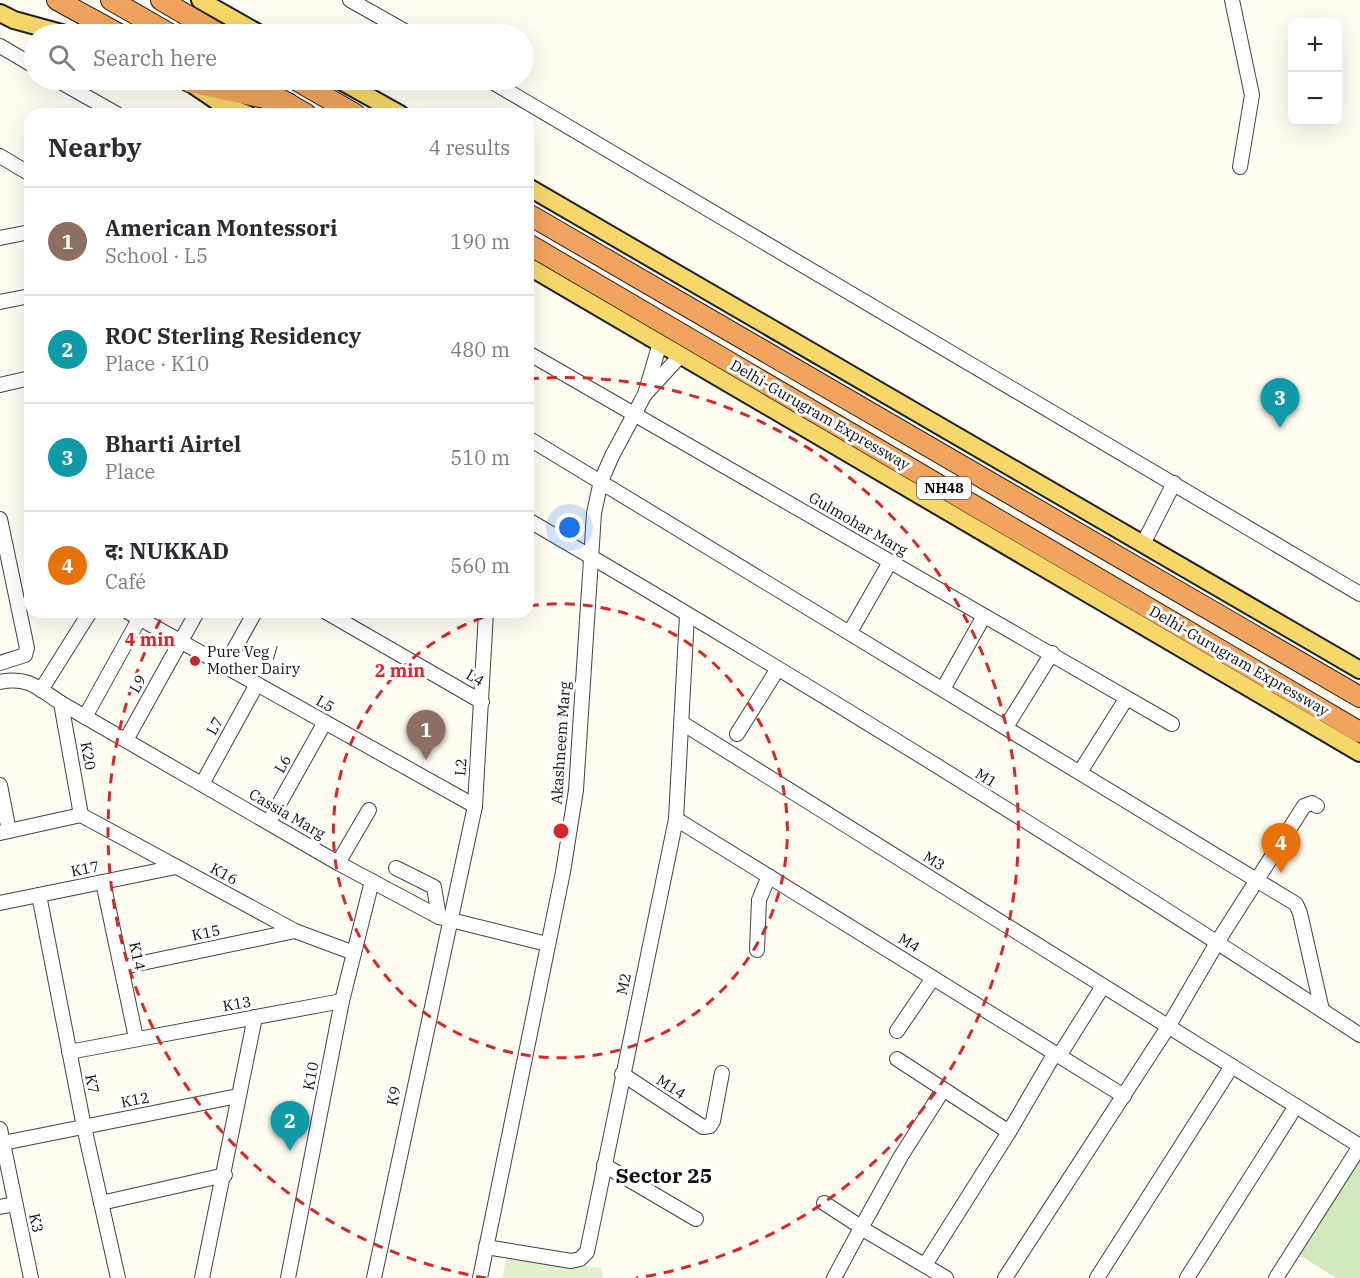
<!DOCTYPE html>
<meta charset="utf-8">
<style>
body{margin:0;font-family:"IBM Plex Serif","Noto Sans Devanagari",serif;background:#f7f7f7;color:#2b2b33}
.controls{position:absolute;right:18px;top:18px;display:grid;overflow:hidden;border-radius:12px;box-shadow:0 6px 24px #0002}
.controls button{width:54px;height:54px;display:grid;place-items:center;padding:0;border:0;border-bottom:2px solid #e1e1e2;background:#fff;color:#2b2b33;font:30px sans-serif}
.you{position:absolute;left:570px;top:528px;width:21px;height:21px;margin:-15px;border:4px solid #fff;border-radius:50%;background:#1a73e8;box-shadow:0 0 0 9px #1a73e833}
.badge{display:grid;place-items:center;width:39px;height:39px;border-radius:50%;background:#d93025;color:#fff;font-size:20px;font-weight:700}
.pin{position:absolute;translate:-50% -50px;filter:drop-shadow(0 2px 3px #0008)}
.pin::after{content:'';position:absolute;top:32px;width:21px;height:18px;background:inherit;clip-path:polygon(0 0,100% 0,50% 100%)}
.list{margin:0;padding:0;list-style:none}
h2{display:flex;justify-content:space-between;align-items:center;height:78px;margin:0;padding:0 24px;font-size:26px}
h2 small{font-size:20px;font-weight:400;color:#7c7c81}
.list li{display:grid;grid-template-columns:39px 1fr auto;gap:18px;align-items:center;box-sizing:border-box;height:108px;padding:0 24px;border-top:2px solid #e1e1e2}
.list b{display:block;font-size:22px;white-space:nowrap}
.list p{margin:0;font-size:20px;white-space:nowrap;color:#7c7c81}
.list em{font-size:20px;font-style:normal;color:#7c7c81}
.icon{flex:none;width:33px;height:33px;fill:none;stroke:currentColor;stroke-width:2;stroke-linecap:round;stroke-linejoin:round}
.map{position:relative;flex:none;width:1360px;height:1278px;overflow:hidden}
.search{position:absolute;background:#fff;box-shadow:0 6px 24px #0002;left:24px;top:24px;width:510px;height:66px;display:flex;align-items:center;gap:15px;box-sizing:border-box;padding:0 21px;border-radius:33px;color:#7c7c81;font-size:22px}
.panel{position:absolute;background:#fff;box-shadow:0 6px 24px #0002;left:24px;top:108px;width:510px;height:510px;border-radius:18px}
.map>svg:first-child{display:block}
.green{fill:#d2e9bb}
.pitch{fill:#e3f0cd}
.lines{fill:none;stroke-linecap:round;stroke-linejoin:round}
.minor-casing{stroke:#424242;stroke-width:16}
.major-casing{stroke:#202020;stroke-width:20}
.highway-casing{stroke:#202020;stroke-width:22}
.minor{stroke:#fff;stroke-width:14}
.major{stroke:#f5d76a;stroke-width:16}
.highway{stroke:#f1a45d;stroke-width:20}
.ring{fill:none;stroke:#d62828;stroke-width:3;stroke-dasharray:10 8}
.poi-dot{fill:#bd292c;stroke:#fff;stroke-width:2}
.labels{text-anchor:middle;stroke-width:6;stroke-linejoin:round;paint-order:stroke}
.shield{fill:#fff;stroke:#575757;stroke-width:1.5}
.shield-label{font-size:14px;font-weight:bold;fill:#0f0f0f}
.street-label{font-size:15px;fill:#0f0f0f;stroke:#fff}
.poi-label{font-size:15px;fill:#0f0f0f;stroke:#fff;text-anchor:start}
.district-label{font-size:21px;font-weight:bold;fill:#0f0f0f;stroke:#fff}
.centre{fill:#d62828;stroke:#fff;stroke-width:3}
.ring-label{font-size:18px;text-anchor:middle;font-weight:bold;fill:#d62828;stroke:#fff;stroke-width:6;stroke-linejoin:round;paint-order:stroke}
</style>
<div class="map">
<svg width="1360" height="1278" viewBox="0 0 1360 1278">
<rect width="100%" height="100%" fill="#fffcf1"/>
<polygon class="green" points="1360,1161 1360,1278 1336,1278 1298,1254"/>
<polygon class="pitch" points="507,1255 601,1268 603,1278 502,1278"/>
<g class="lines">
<g class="minor-casing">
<g id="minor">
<polyline points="350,0 410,34"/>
<polyline points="1232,0 1252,95 1240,167"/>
<polyline points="0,46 34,66"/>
<polyline points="57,80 117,114"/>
<polyline points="489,80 1360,594"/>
<polyline points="0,156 30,174"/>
<polyline points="0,238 30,232"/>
<polyline points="0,302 30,296"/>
<polyline points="528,353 1172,724"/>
<polyline points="0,385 30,378"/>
<polyline points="647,392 681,355"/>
<polyline points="528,438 1296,904 1300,913 1322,1010"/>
<polyline points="0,519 27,648 25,655 0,663"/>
<path d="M 528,520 C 810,684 1087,857 1360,1035"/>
<polyline points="1143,544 1174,483"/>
<polyline points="128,612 475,806"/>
<polyline points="326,612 482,702"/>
<polyline points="850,632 890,562"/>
<polyline points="225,666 255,612"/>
<path d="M 0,682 C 29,676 39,689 61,703 L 338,863 L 439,917 L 547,944"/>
<polyline points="943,689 984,616"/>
<polyline points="41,690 90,612"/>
<polyline points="61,703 81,815"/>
<polyline points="85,717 143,612"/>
<polyline points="682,723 1360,1146"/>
<polyline points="1006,727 1052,653"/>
<polyline points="737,734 777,670"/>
<polyline points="126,740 197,612"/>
<polyline points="1080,772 1126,699"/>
<polyline points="202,784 257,684"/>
<polyline points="0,785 9,831"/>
<polyline points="81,815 295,931 354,953"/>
<polyline points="676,819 1124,1096"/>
<polyline points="269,822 325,722"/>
<polyline points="0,833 81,815"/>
<polyline points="338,863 369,810"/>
<polyline points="396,868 434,887 439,917"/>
<polyline points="103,882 136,1038"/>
<polyline points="39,895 84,1127 118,1278"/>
<polyline points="0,903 176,867"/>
<polyline points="757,950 759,900 769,876"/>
<polyline points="123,967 295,931"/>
<polyline points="897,1031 933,978"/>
<polyline points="69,1052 342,1001"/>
<polyline points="1059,1056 1103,986"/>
<polyline points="897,1059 1009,1132"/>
<polyline points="622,1074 703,1127 710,1126 713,1121 722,1073"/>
<polyline points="943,1090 901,1156 861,1228 946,1278"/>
<polyline points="0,1129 31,1278"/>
<polyline points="3,1143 238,1096"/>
<polyline points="604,1165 696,1219"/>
<polyline points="101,1203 225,1175"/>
<polyline points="824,1203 861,1227"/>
<polyline points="0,1207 15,1204"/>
<polyline points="486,1247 571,1261 580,1259 587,1252 676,819 687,615"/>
<polyline points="925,1265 1009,1132 1055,1053"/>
<polyline points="202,1278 255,1017"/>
<polyline points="288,1278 342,1001 372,881"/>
<polyline points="374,1278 475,806 486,612"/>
<polyline points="480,1278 563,872 576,790 594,513 601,481 612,456 645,394 660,343"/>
<polyline points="834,1278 861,1228"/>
<polyline points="1005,1278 1168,1027 1218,941 1304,806 1312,803 1317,806"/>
<polyline points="1097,1278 1232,1066"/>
<polyline points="1187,1278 1296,1106"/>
<polyline points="1276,1278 1360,1146"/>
</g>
</g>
<g class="major-casing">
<g id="major">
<polyline points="200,0 260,34"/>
<polyline points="0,13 14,20 65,34"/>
<polyline points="339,80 400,114"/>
<polyline points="193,85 221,104 247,114"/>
<polyline points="528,187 1360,670"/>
<polyline points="528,266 1360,753"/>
</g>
</g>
<g class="highway-casing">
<g id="highway">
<polyline points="57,0 119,34"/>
<polyline points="111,0 170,34"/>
<polyline points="161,0 219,34"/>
<polyline points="247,80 306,114"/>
<polyline points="296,80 355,114"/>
<polyline points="189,82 288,103"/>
<polyline points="528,214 1360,697"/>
<polyline points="528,244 1360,732"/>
</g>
</g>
<use href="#minor" class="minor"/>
<use href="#major" class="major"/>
<use href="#highway" class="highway"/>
</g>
<g class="ring">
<path d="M529 606A227 227 0 1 1 500 612"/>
<path d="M486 1278A453 453 0 0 1 163 615M529 379A453 453 0 0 1 636 1278"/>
</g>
<circle class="poi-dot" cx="195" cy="661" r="6"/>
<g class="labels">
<rect class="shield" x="917" y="477" width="54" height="22" rx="4.5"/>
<g class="shield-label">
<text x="944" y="493">NH48</text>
</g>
<g class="street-label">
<text transform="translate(820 415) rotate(30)" y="5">Delhi-Gurugram Expressway</text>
<text transform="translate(858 524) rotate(30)" y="5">Gulmohar Marg</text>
<text transform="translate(1239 661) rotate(30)" y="5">Delhi-Gurugram Expressway</text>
<text transform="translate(475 678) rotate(30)" y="5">L4</text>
<text transform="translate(138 684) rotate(-61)" y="5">L9</text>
<text transform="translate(325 704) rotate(30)" y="5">L5</text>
<text transform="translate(215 726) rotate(-61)" y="5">L7</text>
<text transform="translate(561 743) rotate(-86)" y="5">Akashneem Marg</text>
<text transform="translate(88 756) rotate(80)" y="5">K20</text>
<text transform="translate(283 764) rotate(-61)" y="5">L6</text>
<text transform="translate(461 767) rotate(-86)" y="5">L2</text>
<text transform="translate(986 778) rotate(32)" y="5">M1</text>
<text transform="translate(287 814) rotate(30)" y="5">Cassia Marg</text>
<text transform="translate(934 861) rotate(32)" y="5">M3</text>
<text transform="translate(85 869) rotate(-11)" y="5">K17</text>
<text transform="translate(224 874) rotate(29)" y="5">K16</text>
<text transform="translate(206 933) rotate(-12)" y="5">K15</text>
<text transform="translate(909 943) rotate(32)" y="5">M4</text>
<text transform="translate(137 956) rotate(78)" y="5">K14</text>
<text transform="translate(624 984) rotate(-78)" y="5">M2</text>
<text transform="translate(237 1004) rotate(-10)" y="5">K13</text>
<text transform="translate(311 1076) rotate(-79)" y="5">K10</text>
<text transform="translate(92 1084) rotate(78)" y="5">K7</text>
<text transform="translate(671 1087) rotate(33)" y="5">M14</text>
<text transform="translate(394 1096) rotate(-78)" y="5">K9</text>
<text transform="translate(135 1100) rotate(-11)" y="5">K12</text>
<text transform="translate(36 1223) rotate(78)" y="5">K3</text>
</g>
<g class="poi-label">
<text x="207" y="657">Pure Veg /<tspan x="207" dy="17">Mother Dairy</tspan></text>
</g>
<g class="district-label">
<text x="664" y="1183">Sector 25</text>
</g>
</g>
<circle cx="561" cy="831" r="9" class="centre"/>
<g class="ring-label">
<text x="150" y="646">4 min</text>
<text x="400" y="677">2 min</text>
</g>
</svg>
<div class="controls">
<button>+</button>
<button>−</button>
</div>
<div class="you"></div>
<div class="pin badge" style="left:426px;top:760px;background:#8d6e63">1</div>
<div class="pin badge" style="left:290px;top:1151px;background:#0f9aa8">2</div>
<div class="pin badge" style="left:1280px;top:428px;background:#0f9aa8">3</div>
<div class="pin badge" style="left:1281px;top:873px;background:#e8710a">4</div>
<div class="search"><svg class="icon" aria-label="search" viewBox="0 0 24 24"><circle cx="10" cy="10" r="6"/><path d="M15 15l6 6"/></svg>Search here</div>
<section class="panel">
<h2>Nearby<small>4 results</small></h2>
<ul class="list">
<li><span class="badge" style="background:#8d6e63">1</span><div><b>American Montessori</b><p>School · L5</p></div><em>190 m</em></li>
<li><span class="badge" style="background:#0f9aa8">2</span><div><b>ROC Sterling Residency</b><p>Place · K10</p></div><em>480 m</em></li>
<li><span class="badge" style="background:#0f9aa8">3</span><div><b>Bharti Airtel</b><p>Place</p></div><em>510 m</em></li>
<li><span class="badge" style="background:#e8710a">4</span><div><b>द: NUKKAD</b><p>Café</p></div><em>560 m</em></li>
</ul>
</section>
</div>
